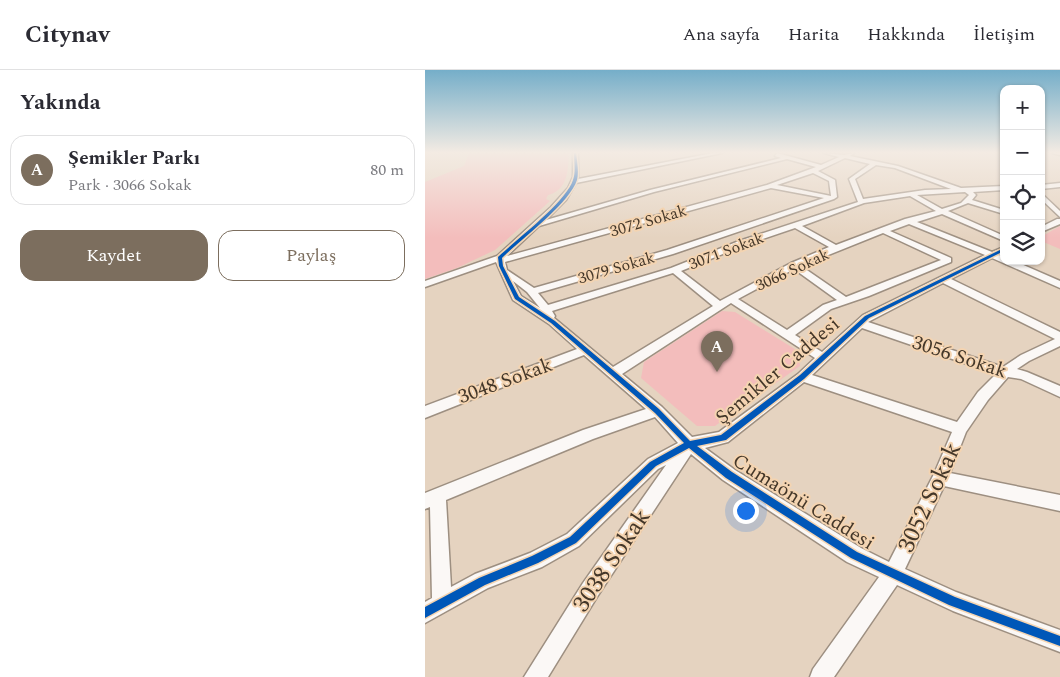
<!DOCTYPE html>
<html lang="tr">
<meta charset="utf-8">
<style>
body{margin:0;font-family:Spectral,serif;background:#f2f2f3;color:#2b2b33}
.controls{position:absolute;right:15px;top:15px;display:grid;overflow:hidden;border-radius:10px;box-shadow:0 1px 4px #0004}
.controls button{width:45px;height:45px;display:grid;place-items:center;padding:0;border:0;border-bottom:1px solid #e1e1e2;background:#fff;color:#2b2b33;font:25px sans-serif}
.you{position:absolute;left:320px;top:440px;width:18px;height:18px;margin:-12px;border:4px solid #fff;border-radius:50%;background:#1a73e8;box-shadow:0 0 0 8px #1a73e833}
.badge{display:grid;place-items:center;width:32px;height:32px;border-radius:50%;background:#7c6e5e;color:#fff;font-size:16px;font-weight:700}
.pin{position:absolute;translate:-50% -41px;filter:drop-shadow(0 1px 2px #0008)}
.pin::after{content:'';position:absolute;top:26px;width:18px;height:15px;background:inherit;clip-path:polygon(0 0,100% 0,50% 100%)}
.list{margin:0;padding:0;list-style:none}
h2{display:flex;justify-content:space-between;align-items:center;height:65px;margin:0;padding:0 20px;font-size:21px}
h2 small{font-size:16px;font-weight:400;color:#7c7c81}
.list li{display:grid;grid-template-columns:32px 1fr auto;gap:15px;align-items:center;box-sizing:border-box;height:70px;margin:0 10px 10px;padding:0 10px;border:1px solid #e1e1e2;border-radius:15px}
.list b{display:block;font-size:19px;white-space:nowrap}
.list p{margin:0;font-size:16px;white-space:nowrap;color:#7c7c81}
.list em{font-size:16px;font-style:normal;color:#7c7c81}
.actions{display:flex;gap:10px;padding:15px 20px}
.actions a{flex:1;padding:11px 0;border:1px solid #7c6e5e;border-radius:15px;text-align:center;font-size:18px;color:#7c6e5e}
.actions .main{background:#7c6e5e;color:#fff}
.icon{flex:none;width:28px;height:28px;fill:none;stroke:currentColor;stroke-width:2;stroke-linecap:round;stroke-linejoin:round}
.map{position:relative;flex:none;width:635px;height:607px;overflow:hidden}
header{display:flex;align-items:center;gap:30px;box-sizing:border-box;height:70px;padding:0 25px;background:#fff;border-bottom:1px solid #e1e1e2}
header strong{font-size:24px}
nav{display:flex;gap:28px;margin-inline-start:auto;font-size:18px}
main{display:flex}
aside{flex:1;background:#fff}
.map>svg:first-child{display:block}
.green{fill:#f3bdbc}
.lines{fill:none;stroke-linecap:round;stroke-linejoin:round}
.minor-casing{stroke:#9d8f81;stroke-width:3}
.minor{fill:#fbf8f6;fill-rule:evenodd}
.cycleway-casing{stroke:#f4d4b1;stroke-width:3}
.cycleway{fill:#0057b8;fill-rule:evenodd}
.labels{text-anchor:middle;stroke-width:4;stroke-linejoin:round;paint-order:stroke}
.far-street-label{font-size:16px;fill:#443729;stroke:#f4d4b1}
.street-label{font-size:20px;fill:#443729;stroke:#f4d4b1}
.near-street-label{font-size:24px;fill:#443729;stroke:#f4d4b1}
</style>
<header>
<strong>Citynav</strong>
<nav><a>Ana sayfa</a><a>Harita</a><a>Hakkında</a><a>İletişim</a></nav>
</header>
<main>
<aside>
<h2>Yakında<small></small></h2>
<ul class="list">
<li><span class="badge">A</span><div><b>Şemikler Parkı</b><p>Park · 3066 Sokak</p></div><em>80 m</em></li>
</ul>
<div class="actions"><a class="main">Kaydet</a><a>Paylaş</a></div>
</aside>
<div class="map">
<svg width="635" height="607" viewBox="0 0 635 607">
<rect width="100%" height="100%" fill="#e5d3c0"/>
<g class="green">
<path d="M 44,83 L 144,83 C 143,100 143,120 123,125 L 121,129 L 125,131 L 70,180 L 32,198 L 0,209 L 0,112 L 39,96 Z"/>
<polygon points="635,156 635,179 616,171 616,167"/>
<polygon points="297,241 310,242 373,281 375,296 290,356 272,356 216,308 219,292"/>
</g>
<g class="lines">
<g class="minor-casing">
<g id="minor">
<path d="M 148,83 L 153,83 L 153,109 L 288,83 L 297,83 L 151,113 L 141,130 L 121,150 L 225,120 L 356,88 L 350,86 L 352,83 L 396,95 L 414,87 L 399,83 L 419,85 L 429,83 L 425,86 L 473,96 L 536,118 L 579,116 L 579,120 L 548,122 L 551,125 L 547,130 L 579,140 L 579,144 L 543,133 L 523,141 L 579,166 L 579,171 L 517,144 L 492,152 L 567,182 L 579,177 L 579,182 L 574,185 L 579,187 L 579,191 L 589,191 L 635,211 L 635,218 L 567,188 L 526,209 L 635,262 L 635,276 L 604,291 L 592,299 L 602,302 L 635,316 L 635,327 L 596,309 L 583,307 L 563,330 L 541,362 L 525,403 L 635,425 L 635,441 L 519,416 L 480,499 L 531,522 L 635,560 L 635,582 L 528,541 L 472,515 L 409,607 L 385,607 L 388,599 L 454,507 L 422,492 L 298,410 L 266,384 L 172,527 L 123,607 L 99,607 L 158,513 L 241,395 L 233,399 L 154,476 L 117,497 L 63,518 L 0,553 L 0,532 L 7,528 L 5,437 L 0,439 L 0,423 L 158,360 L 221,339 L 159,285 L 0,348 L 0,336 L 152,279 L 124,254 L 88,230 L 71,192 L 0,217 L 0,211 L 72,186 L 126,137 L 143,118 L 148,107 ZM 420,88 L 445,94 L 424,109 L 433,132 L 314,171 L 246,198 L 123,235 L 113,223 L 248,184 L 409,129 L 412,127 L 410,110 L 393,101 ZM 362,89 L 391,97 L 342,115 L 82,186 L 114,156 L 229,122 ZM 451,95 L 470,98 L 526,119 L 500,120 L 438,129 L 430,109 ZM 388,103 L 404,111 L 406,126 L 352,115 ZM 346,118 L 399,128 L 242,180 L 109,218 L 82,200 L 80,192 ZM 540,122 L 544,125 L 536,133 L 517,139 L 492,125 ZM 485,126 L 511,141 L 480,149 L 411,175 L 377,156 L 439,133 ZM 484,154 L 560,185 L 438,245 L 397,282 L 370,265 L 406,239 L 444,226 L 526,192 L 526,188 L 465,161 ZM 370,158 L 404,177 L 366,193 L 295,231 L 256,201 L 320,175 ZM 458,163 L 516,190 L 421,227 L 376,196 ZM 369,199 L 412,230 L 398,235 L 362,260 L 313,229 ZM 248,203 L 288,236 L 188,297 L 129,248 L 130,246 L 127,241 ZM 88,211 L 102,222 L 115,238 L 96,226 ZM 518,213 L 630,269 L 596,285 L 578,297 L 443,252 ZM 306,233 L 390,288 L 373,304 L 294,362 L 267,367 L 237,337 L 197,304 ZM 437,258 L 571,304 L 553,322 L 532,352 L 387,305 ZM 379,312 L 527,362 L 509,404 L 464,492 L 436,478 L 310,400 L 280,378 L 303,372 ZM 230,347 L 253,373 L 223,389 L 142,464 L 105,483 L 50,504 L 26,517 L 21,430 L 168,369 Z"/>
<polygon points="627,83 635,83 635,85"/>
<polygon points="635,113 635,117 616,119 616,115"/>
<polygon points="616,123 635,141 635,147 616,129"/>
<polygon points="632,149 635,149 635,154 616,162 616,157"/>
</g>
</g>
<use href="#minor" class="minor"/>
<g class="cycleway-casing">
<path id="cycleway" d="M 149,83 L 151,83 C 152,91 154,102 152,110 C 144,134 96,169 77,188 L 78,196 L 94,227 L 130,251 L 234,339 L 265,371 L 296,365 L 375,305 L 440,246 L 579,178 L 579,181 L 444,248 L 379,309 L 301,370 L 272,376 L 307,402 L 432,482 L 530,527 L 635,566 L 635,576 L 524,535 L 426,488 L 301,408 L 264,378 L 231,396 L 151,473 L 113,493 L 60,515 L 0,548 L 0,537 L 54,508 L 107,486 L 145,467 L 225,392 L 259,373 L 230,343 L 126,253 L 90,229 L 74,196 L 73,187 C 92,169 141,132 148,110 C 151,102 149,91 149,83 Z"/>
</g>
<use href="#cycleway" class="cycleway"/>
</g>
<linearGradient id="sky" x2="0" y2="1"><stop stop-color="#75aec9"/><stop offset="0.49" stop-color="#f3ebe3"/><stop offset="1" stop-color="#f3ebe3" stop-opacity="0"/></linearGradient>
<rect width="635" height="168" fill="url(#sky)"/>
<g class="labels">
<g class="far-street-label">
<text transform="translate(223 150) rotate(-16)" y="6">3072 Sokak</text>
<text transform="translate(301 180) rotate(-21)" y="6">3071 Sokak</text>
<text transform="translate(191 197) rotate(-16)" y="6">3079 Sokak</text>
<text transform="translate(367 199) rotate(-25)" y="6">3066 Sokak</text>
</g>
<g class="street-label">
<text transform="translate(535 286) rotate(18)" y="7">3056 Sokak</text>
<text transform="translate(352 300) rotate(-40)" y="7">Şemikler Caddesi</text>
<text transform="translate(80 310) rotate(-20)" y="7">3048 Sokak</text>
<text transform="translate(379 431) rotate(32)" y="7">Cumaönü Caddesi</text>
</g>
<g class="near-street-label">
<text transform="translate(504 427) rotate(-65)" y="8">3052 Sokak</text>
<text transform="translate(186 490) rotate(-56)" y="8">3038 Sokak</text>
</g>
</g>
</svg>
<div class="controls">
<button>+</button>
<button>−</button>
<button><svg class="icon" aria-label="locate" viewBox="0 0 24 24"><circle cx="12" cy="12" r="6"/><path d="M12 2v4M12 18v4M2 12h4M18 12h4"/></svg></button>
<button><svg class="icon" aria-label="layers" viewBox="0 0 24 24"><path d="M12 4l9 5-9 5-9-5zM3 14l9 5 9-5"/></svg></button>
</div>
<div class="you"></div>
<div class="pin badge" style="left:292px;top:302px">A</div>
</div>
</main>
